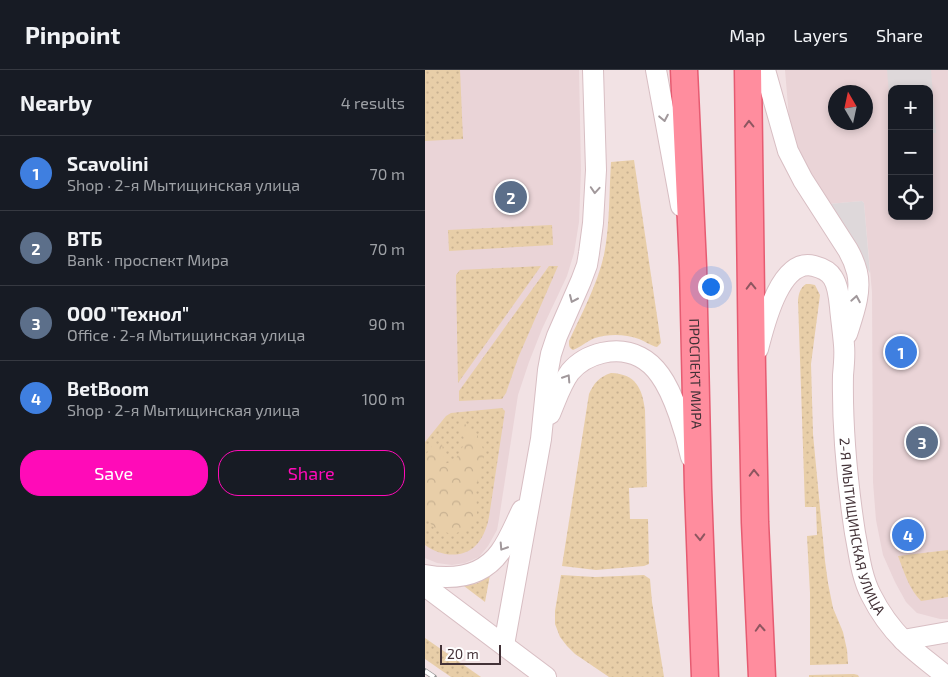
<!DOCTYPE html>
<meta charset="utf-8">
<style>
body{margin:0;font-family:"Exo 2",sans-serif;background:#20242c;color:#f1f3f6}
.controls{position:absolute;right:15px;top:15px;display:grid;overflow:hidden;border-radius:10px;box-shadow:0 2px 8px #0003}
.controls button{width:45px;height:45px;display:grid;place-items:center;padding:0;border:0;border-bottom:1px solid #363941;background:#171b24;color:#f1f3f6;font:25px sans-serif}
.compass{position:absolute;left:403px;top:15px;width:45px;height:45px;border-radius:50%;background:#171b24;box-shadow:0 2px 8px #0003;rotate:351deg}
.scale{position:absolute;left:15px;bottom:12px;width:61px;box-sizing:border-box;padding-left:5px;border:2px solid #433237;border-top:0;font-size:14px;line-height:18px;white-space:nowrap;color:#433237;-webkit-text-stroke:4px #fff;paint-order:stroke}
.you{position:absolute;left:285px;top:216px;width:18px;height:18px;margin:-12px;border:4px solid #fff;border-radius:50%;background:#1a73e8;box-shadow:0 0 0 8px #1a73e833}
.badge{display:grid;place-items:center;width:32px;height:32px;border-radius:50%;background:#ff0bb8;color:#fff;font-size:16px;font-weight:700}
.pin{position:absolute;translate:-50% -50%;border:2px solid #fff;box-shadow:0 1px 5px #0006}
.list{margin:0;padding:0;list-style:none}
h2{display:flex;justify-content:space-between;align-items:center;height:65px;margin:0;padding:0 20px;font-size:21px}
h2 small{font-size:16px;font-weight:400;color:#9ea1a6}
.list li{display:grid;grid-template-columns:32px 1fr auto;gap:15px;align-items:center;box-sizing:border-box;height:75px;padding:0 20px;border-top:1px solid #363941}
.list b{display:block;font-size:19px;white-space:nowrap}
.list p{margin:0;font-size:16px;white-space:nowrap;color:#9ea1a6}
.list em{font-size:16px;font-style:normal;color:#9ea1a6}
.actions{display:flex;gap:10px;padding:15px 20px}
.actions a{flex:1;padding:11px 0;border:1px solid #ff0bb8;border-radius:20px;text-align:center;font-size:18px;color:#ff0bb8}
.actions .main{background:#ff0bb8;color:#fff}
.icon{flex:none;width:28px;height:28px;fill:none;stroke:currentColor;stroke-width:2;stroke-linecap:round;stroke-linejoin:round}
.map{position:relative;flex:none;width:523px;height:607px;overflow:hidden}
header{display:flex;align-items:center;gap:30px;box-sizing:border-box;height:70px;padding:0 25px;background:#171b24;border-bottom:1px solid #363941}
header strong{font-size:24px}
nav{display:flex;gap:28px;margin-inline-start:auto;font-size:18px}
main{display:flex}
aside{flex:1;background:#171b24}
.map>svg:first-child{display:block}
.residential{fill:#ead4d7;fill-rule:evenodd}
.grass{fill:url(#grass-dots)}
.forest{fill:url(#forest-crowns)}
.parking{fill:#ded8da}
.lines{fill:none;stroke-linecap:round;stroke-linejoin:round}
.minor-casing{stroke:#d8bec3;stroke-width:22}
.major-casing{stroke:#e65b71;stroke-width:29}
.minor{stroke:#fff;stroke-width:20}
.major{stroke:#ff8d9e;stroke-width:26}
.rail-casing{stroke:#939393;stroke-width:5.5}
.rail{stroke:#fff;stroke-width:4;stroke-dasharray:11;stroke-linecap:butt}
.oneway{stroke:#a1989b}
.oneway2{stroke:#8e5660}
.labels{text-anchor:middle;stroke-width:5;stroke-linejoin:round;paint-order:stroke}
.street-label{font-size:14px;fill:#433237;stroke:#fff}
</style>
<header>
<strong>Pinpoint</strong>
<nav><a>Map</a><a>Layers</a><a>Share</a></nav>
</header>
<main>
<aside>
<h2>Nearby<small>4 results</small></h2>
<ul class="list">
<li><span class="badge" style="background:#3f7fe0">1</span><div><b>Scavolini</b><p>Shop · 2-я Мытищинская улица</p></div><em>70 m</em></li>
<li><span class="badge" style="background:#5c6f8a">2</span><div><b>ВТБ</b><p>Bank · проспект Мира</p></div><em>70 m</em></li>
<li><span class="badge" style="background:#5c6f8a">3</span><div><b>ООО &quot;Технол&quot;</b><p>Office · 2-я Мытищинская улица</p></div><em>90 m</em></li>
<li><span class="badge" style="background:#3f7fe0">4</span><div><b>BetBoom</b><p>Shop · 2-я Мытищинская улица</p></div><em>100 m</em></li>
</ul>
<div class="actions"><a class="main">Save</a><a>Share</a></div>
</aside>
<div class="map">
<svg width="523" height="607" viewBox="0 0 523 607">
<defs>
<pattern id="grass-dots" width="8" height="8" patternUnits="userSpaceOnUse" patternTransform="scale(1.25)"><rect width="8" height="8" fill="#e8cea8"/><path d="M2 2h.1M6 6h.1" fill="none" stroke="#c8b191" stroke-width="1.8" stroke-linecap="round"/></pattern>
<pattern id="forest-crowns" width="20" height="18" patternUnits="userSpaceOnUse" patternTransform="scale(1.25)"><rect width="20" height="18" fill="#e8cea8"/><path d="M2 6a3 3 0 1 1 6 0M12 15a3 3 0 1 1 6 0" fill="none" stroke="#c8b191"/></pattern>
</defs>
<rect width="100%" height="100%" fill="#f2e2e4"/>
<g class="residential">
<polygon points="0,0 154,0 156,100 154,152 149,183 142,206 117,259 104,292 93,325 74,449 72,460 63,476 54,487 40,493 27,495 12,493 0,488"/>
<path d="M 360,0 L 523,0 L 523,549 L 515,549 L 492,543 L 481,532 L 470,512 L 458,485 L 451,450 L 448,412 L 447,222 L 439,133 L 437,131 L 403,134 L 385,106 L 370,72 L 364,48 ZM 467,19 L 504,19 L 504,146 L 467,146 ZM 410,22 L 440,22 L 440,52 L 410,52 Z"/>
</g>
<g class="grass">
<polygon points="0,0 35,0 38,69 0,71"/>
<path d="M 209,90 L 236,273 L 232,277 C 226,276 220,271 214,269 C 200,264 183,264 170,268 C 162,271 156,277 148,280 C 144,278 144,276 144,271 C 157,243 172,215 179,185 C 185,155 184,123 186,92 Z"/>
<polygon points="127,155 128,175 24,181 23,160"/>
<polygon points="116,196 33,313 31,205 35,200"/>
<polygon points="124,196 133,196 93,288 81,323 77,329 34,331 34,321"/>
<path d="M 381,214 L 385,214 L 390,215 L 395,225 L 386,294 L 388,364 L 400,491 L 403,513 L 408,538 L 418,562 L 422,580 L 423,594 L 385,595 L 385,523 L 382,466 L 392,465 L 391,437 L 380,437 L 373,230 C 374,223 375,218 381,214 Z"/>
<path d="M 186,303 C 211,304 217,318 220,340 L 222,417 L 204,418 L 205,449 L 223,449 L 224,494 L 219,496 L 171,500 L 137,496 L 164,324 C 169,313 174,307 186,303 Z"/>
<path d="M 77,338 L 80,341 L 64,447 C 62,458 57,471 48,478 C 34,489 13,485 0,475 L 0,372 L 21,346 L 26,343 Z"/>
<path d="M 523,480 L 523,527 L 496,531 C 484,519 479,502 473,486 Z"/>
<polygon points="65,505 60,532 39,516 53,513"/>
<polygon points="136,505 170,507 219,505 225,509 227,532 239,607 184,607 150,584 142,576 135,567 130,554 130,541"/>
<polygon points="0,568 56,607 26,607 0,589"/>
<polygon points="429,604 433,605 434,607 384,607 384,605"/>
</g>
<polygon class="forest" points="35,350 52,364 60,384 51,415 52,446 47,455 28,465 8,457 0,445 0,386 7,376 17,374 20,394 30,390 41,371 35,362"/>
<g class="parking">
<polygon points="462,0 506,0 511,63 504,63 504,19 467,19 467,58"/>
<polygon points="437,131 439,133 445,203 403,134"/>
</g>
<g class="lines">
<g class="minor-casing">
<g id="minor">
<polyline points="231,0 256,136"/>
<path d="M 340,0 L 363,81 L 378,110 L 423,180 C 427,187 430,194 432,202 C 437,222 428,245 422,264"/>
<path id="s1" d="M 333,279 C 339,256 355,187 389,196 C 397,198 404,201 408,208 C 413,216 414,227 415,237 C 416,249 418,262 419,275 C 420,285 419,295 418,305 C 417,358 422,410 430,463 C 434,483 436,506 446,525 C 454,541 466,558 479,571 C 492,584 508,595 522,607"/>
<path d="M 125,344 C 131,330 136,314 145,302 C 161,283 192,275 215,287 C 223,291 230,298 235,305 C 249,324 261,364 266,387"/>
<path d="M 0,505 C 28,510 57,507 75,482 C 84,470 90,454 97,440"/>
<polyline points="0,516 121,607"/>
<polyline points="478,570 523,562"/>
<polyline points="79,575 116,369 123,300 126,284 132,266 156,211 162,195 164,183 168,153 171,100 168,0"/>
</g>
</g>
<g class="major-casing">
<g id="major">
<path id="s2" d="M 259,0 L 268,196 L 273,418 L 280,607"/>
<polyline points="323,0 327,300 330,452 337,607"/>
</g>
</g>
<use href="#minor" class="minor"/>
<use href="#major" class="major"/>
<g class="rail-casing">
<polyline id="rail" points="0,601 9,607"/>
</g>
<use href="#rail" class="rail"/>
</g>
<defs><path id="oneway-chevron" d="M-2-3.5L2.5 0L-2 3.5" fill="none" stroke-width="1.6" stroke-linecap="round" stroke-linejoin="round" transform="scale(1.25)"/></defs>
<g class="oneway">
<use href="#oneway-chevron" transform="translate(239 48) rotate(79)"/>
<use href="#oneway-chevron" transform="translate(170 120) rotate(94)"/>
<use href="#oneway-chevron" transform="translate(148 229) rotate(114)"/>
<use href="#oneway-chevron" transform="translate(431 229) rotate(-80)"/>
<use href="#oneway-chevron" transform="translate(142 308) rotate(-57)"/>
<use href="#oneway-chevron" transform="translate(78 477) rotate(123)"/>
</g>
<g class="oneway2">
<use href="#oneway-chevron" transform="translate(324 54) rotate(-91)"/>
<use href="#oneway-chevron" transform="translate(326 216) rotate(-91)"/>
<use href="#oneway-chevron" transform="translate(329 403) rotate(-91)"/>
<use href="#oneway-chevron" transform="translate(275 467) rotate(88)"/>
<use href="#oneway-chevron" transform="translate(335 558) rotate(-93)"/>
</g>
<g class="labels">
<g class="street-label">
<text dy="5" stroke="none"><textPath href="#s2" startOffset="304">ПРОСПЕКТ МИРА</textPath></text>
<text dy="5" stroke="none"><textPath href="#s1" startOffset="384">2-Я МЫТИЩИНСКАЯ УЛИЦА</textPath></text>
</g>
</g>
</svg>
<div class="controls">
<button>+</button>
<button>−</button>
<button><svg class="icon" aria-label="locate" viewBox="0 0 24 24"><circle cx="12" cy="12" r="6"/><path d="M12 2v4M12 18v4M2 12h4M18 12h4"/></svg></button>
</div>
<svg class="compass" viewBox="-18 -18 36 36"><path d="M0-13l5 13h-10z" fill="#e53935"/><path d="M0 13l5-13h-10z" fill="#9ea1a6"/></svg>
<div class="scale">20 m</div>
<div class="you"></div>
<div class="pin badge" style="left:476px;top:282px;background:#3f7fe0">1</div>
<div class="pin badge" style="left:86px;top:127px;background:#5c6f8a">2</div>
<div class="pin badge" style="left:497px;top:372px;background:#5c6f8a">3</div>
<div class="pin badge" style="left:483px;top:465px;background:#3f7fe0">4</div>
</div>
</main>
